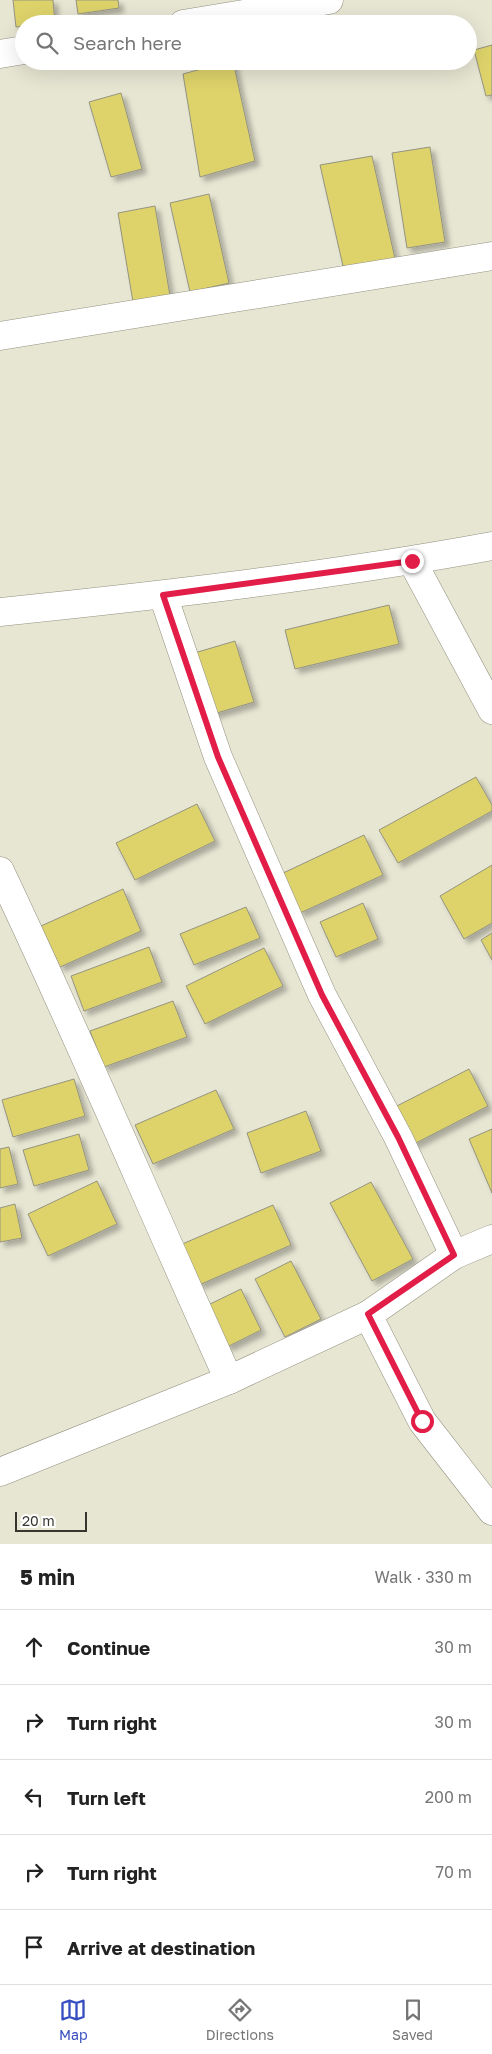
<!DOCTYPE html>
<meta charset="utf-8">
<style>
body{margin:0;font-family:"Golos Text",sans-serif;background:#f6f6f6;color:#222}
.scale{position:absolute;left:15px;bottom:12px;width:72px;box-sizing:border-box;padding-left:5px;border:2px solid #36352e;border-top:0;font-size:14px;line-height:18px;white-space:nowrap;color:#36352e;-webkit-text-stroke:4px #fff;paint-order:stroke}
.stop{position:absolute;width:15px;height:15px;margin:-11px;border:4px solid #e11d48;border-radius:50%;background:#fff}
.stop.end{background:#e11d48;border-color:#fff;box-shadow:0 1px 5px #0008}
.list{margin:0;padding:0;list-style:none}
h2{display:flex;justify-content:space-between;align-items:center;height:65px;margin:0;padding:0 20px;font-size:21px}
h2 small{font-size:16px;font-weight:400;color:#767676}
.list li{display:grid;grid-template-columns:32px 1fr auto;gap:15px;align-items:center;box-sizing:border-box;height:75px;padding:0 20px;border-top:1px solid #e0e0e0}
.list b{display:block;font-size:19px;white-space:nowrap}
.list em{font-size:16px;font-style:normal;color:#767676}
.icon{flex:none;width:28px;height:28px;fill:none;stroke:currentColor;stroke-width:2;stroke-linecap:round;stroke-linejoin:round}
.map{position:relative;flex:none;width:492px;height:1544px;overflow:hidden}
.search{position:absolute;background:#fff;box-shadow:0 5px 20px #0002;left:15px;right:15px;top:15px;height:55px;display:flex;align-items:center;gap:12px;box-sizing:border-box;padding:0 18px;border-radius:28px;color:#767676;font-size:19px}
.sheet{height:440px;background:#fff}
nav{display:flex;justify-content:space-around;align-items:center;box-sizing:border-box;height:70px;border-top:1px solid #e0e0e0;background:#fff;font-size:14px;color:#767676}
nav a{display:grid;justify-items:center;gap:2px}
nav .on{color:#364ebf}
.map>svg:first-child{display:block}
.building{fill:#ded36b;stroke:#949381;filter:url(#shadow)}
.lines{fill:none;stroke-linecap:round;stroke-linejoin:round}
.street-casing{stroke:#939281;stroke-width:29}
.street{stroke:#fff;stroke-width:28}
.route{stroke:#e11d48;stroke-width:6}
</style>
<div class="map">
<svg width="492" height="1544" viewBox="0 0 492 1544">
<defs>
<filter id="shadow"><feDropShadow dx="4.5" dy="4.5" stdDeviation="2.5" flood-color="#0004"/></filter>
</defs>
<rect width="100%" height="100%" fill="#e7e6d3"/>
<g class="building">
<polygon points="13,0 53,0 55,23 24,24 24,26 16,27"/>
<polygon points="76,0 118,0 119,8 78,14"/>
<polygon points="492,45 492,95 486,96 474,50"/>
<polygon points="230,61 233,61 255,161 200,177 183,74"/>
<polygon points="121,93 142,169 111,177 89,102"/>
<polygon points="430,147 445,242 407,248 392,153"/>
<polygon points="372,156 396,263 343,266 320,165"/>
<polygon points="209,194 229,283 190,292 170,203"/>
<polygon points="155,206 170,296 133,302 118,213"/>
<polygon points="389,605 399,644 295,669 285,630"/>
<polygon points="235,641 254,702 210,715 191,654"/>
<polygon points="476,777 492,805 492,811 398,863 379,830"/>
<polygon points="197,804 215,841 135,880 116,843"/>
<polygon points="364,835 383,875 300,913 281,874"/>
<polygon points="492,865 492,923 464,939 440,896"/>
<polygon points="123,889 141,931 60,967 41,926"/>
<polygon points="363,903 378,939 336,957 320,922"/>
<polygon points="246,907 260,938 194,965 180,934"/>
<polygon points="492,933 492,960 481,940"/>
<polygon points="149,947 162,982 84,1011 71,976"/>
<polygon points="264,948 283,986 205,1024 186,986"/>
<polygon points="173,1001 187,1037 104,1067 90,1031"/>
<polygon points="469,1069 488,1106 412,1145 393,1108"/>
<polygon points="74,1079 85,1116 13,1137 2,1100"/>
<polygon points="216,1090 234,1129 153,1164 135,1125"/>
<polygon points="306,1111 321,1151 261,1173 247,1133"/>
<polygon points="492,1129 492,1193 469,1139"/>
<polygon points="79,1134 89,1170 34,1186 23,1150"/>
<polygon points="9,1147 18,1184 0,1188 0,1149"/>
<polygon points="97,1181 117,1224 48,1256 28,1214"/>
<polygon points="371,1182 413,1259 372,1281 330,1203"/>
<polygon points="15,1204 22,1238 0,1242 0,1208"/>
<polygon points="273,1205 291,1245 199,1285 180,1245"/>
<polygon points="291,1261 321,1319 285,1337 255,1279"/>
<polygon points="241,1289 261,1330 227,1347 206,1306"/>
</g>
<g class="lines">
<g class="street-casing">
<g id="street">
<polyline points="183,24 329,0"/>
<polyline points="0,54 24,50"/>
<polyline points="0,336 492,256"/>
<polyline points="412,561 492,710"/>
<polyline points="163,595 218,757 322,995 398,1137 454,1255"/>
<path d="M 0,612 C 165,595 329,576 492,546"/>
<path d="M 0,871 C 80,1039 152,1211 229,1380"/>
<polyline points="368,1315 422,1421 492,1511"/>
<polyline points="0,1472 229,1380 368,1315 454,1255 492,1239"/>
</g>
</g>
<use href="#street" class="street"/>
</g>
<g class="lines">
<polyline class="route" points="412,561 163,595 218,757 322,995 398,1137 454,1255 368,1314 422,1421"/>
</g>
</svg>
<div class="scale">20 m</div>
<div class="stop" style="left:422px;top:1421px"></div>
<div class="stop end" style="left:412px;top:561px"></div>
<div class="search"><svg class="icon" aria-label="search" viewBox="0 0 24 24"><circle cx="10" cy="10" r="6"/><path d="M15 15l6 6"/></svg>Search here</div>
</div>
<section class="sheet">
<h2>5 min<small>Walk · 330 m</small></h2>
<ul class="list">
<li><svg class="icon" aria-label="ahead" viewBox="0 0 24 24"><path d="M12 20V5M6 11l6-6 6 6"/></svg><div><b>Continue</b></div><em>30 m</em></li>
<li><svg class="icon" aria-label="right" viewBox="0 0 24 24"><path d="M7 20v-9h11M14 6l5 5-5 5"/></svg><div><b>Turn right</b></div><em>30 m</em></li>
<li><svg class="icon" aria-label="left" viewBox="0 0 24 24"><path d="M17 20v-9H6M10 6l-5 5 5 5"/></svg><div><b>Turn left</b></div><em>200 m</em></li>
<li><svg class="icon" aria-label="right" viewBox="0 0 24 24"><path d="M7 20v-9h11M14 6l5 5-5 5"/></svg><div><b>Turn right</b></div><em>70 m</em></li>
<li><svg class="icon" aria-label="arrive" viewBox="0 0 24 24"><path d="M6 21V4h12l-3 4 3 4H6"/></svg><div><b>Arrive at destination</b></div></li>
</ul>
</section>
<nav>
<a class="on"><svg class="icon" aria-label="map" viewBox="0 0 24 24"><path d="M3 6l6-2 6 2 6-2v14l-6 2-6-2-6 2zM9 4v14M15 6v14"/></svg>Map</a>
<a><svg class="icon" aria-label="directions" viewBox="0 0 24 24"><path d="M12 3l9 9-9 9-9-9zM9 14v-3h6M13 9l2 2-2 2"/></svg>Directions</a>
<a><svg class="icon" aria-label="saved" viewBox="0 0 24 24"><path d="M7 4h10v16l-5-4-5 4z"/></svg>Saved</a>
</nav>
